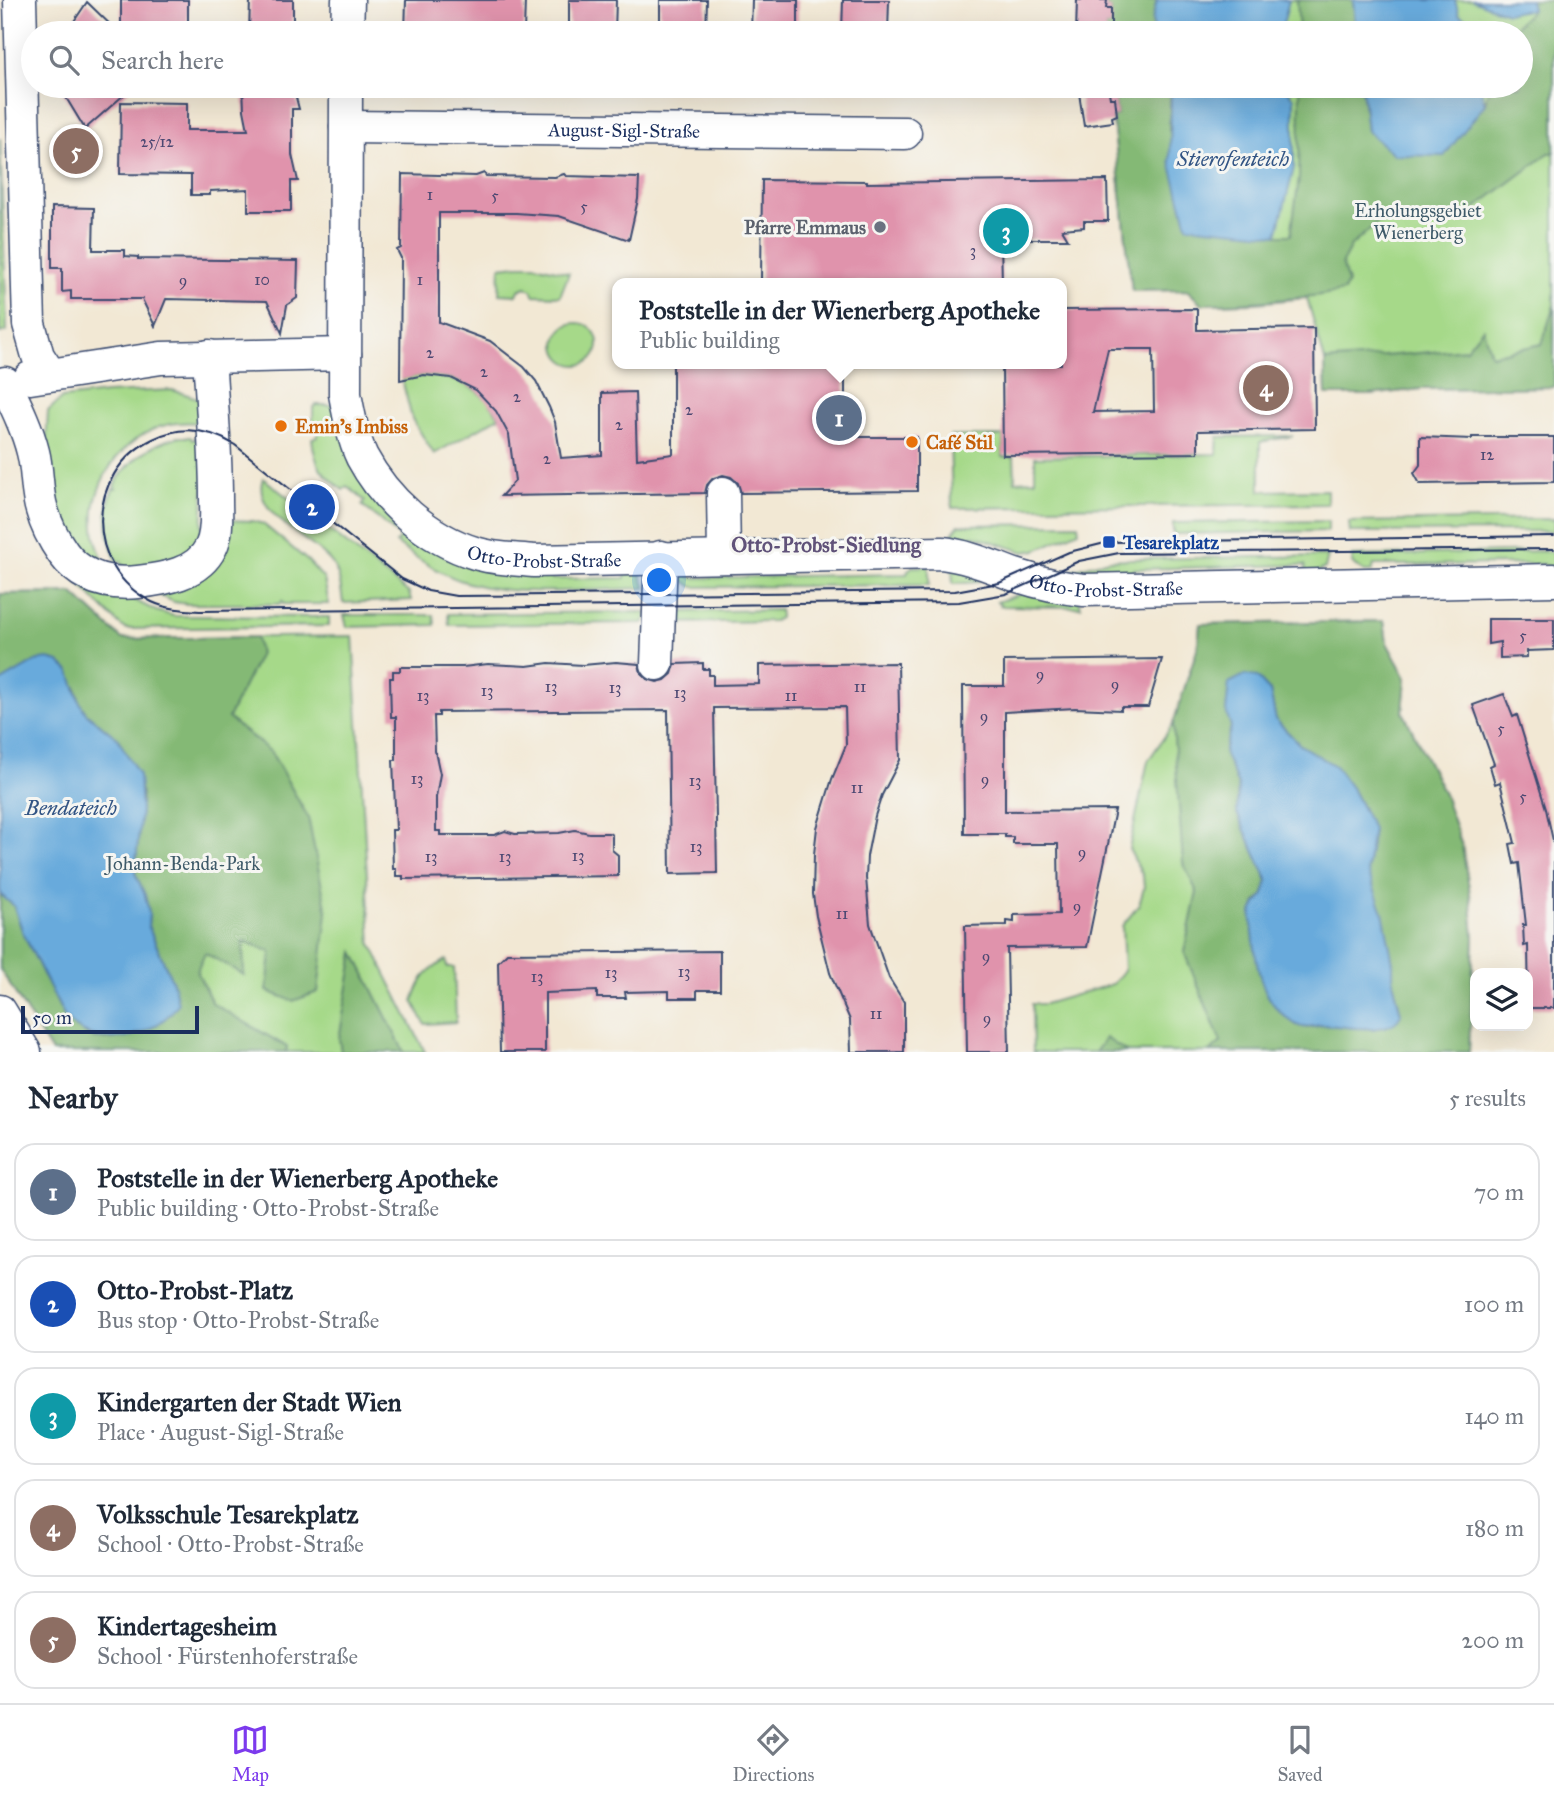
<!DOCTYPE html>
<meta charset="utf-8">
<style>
body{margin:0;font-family:"IM FELL Great Primer",serif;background:#f6f6f7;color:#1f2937}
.controls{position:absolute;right:21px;bottom:21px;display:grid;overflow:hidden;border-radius:14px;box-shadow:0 7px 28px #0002}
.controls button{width:63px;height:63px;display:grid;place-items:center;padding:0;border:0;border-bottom:2px solid #e0e1e3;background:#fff;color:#1f2937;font:35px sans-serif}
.scale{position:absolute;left:21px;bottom:18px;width:178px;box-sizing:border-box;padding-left:7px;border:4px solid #1b2f5e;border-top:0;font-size:19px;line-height:24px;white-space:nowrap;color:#1b2f5e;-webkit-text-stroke:5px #f6f6f2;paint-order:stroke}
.you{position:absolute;left:660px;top:581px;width:24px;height:24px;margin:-18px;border:5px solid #fff;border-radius:50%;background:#1a73e8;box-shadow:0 0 0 10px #1a73e833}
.badge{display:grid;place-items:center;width:46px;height:46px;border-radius:50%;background:#7c3aed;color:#fff;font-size:23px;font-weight:700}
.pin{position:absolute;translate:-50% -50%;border:4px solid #fff;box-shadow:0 2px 7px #0006}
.popup{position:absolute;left:612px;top:278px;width:455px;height:91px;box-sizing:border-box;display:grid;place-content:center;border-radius:14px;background:#fff;filter:drop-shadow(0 2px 5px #0005);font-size:23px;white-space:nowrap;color:#747a83}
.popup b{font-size:26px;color:#1f2937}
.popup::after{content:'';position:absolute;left:50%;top:100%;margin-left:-14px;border:14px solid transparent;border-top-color:#fff}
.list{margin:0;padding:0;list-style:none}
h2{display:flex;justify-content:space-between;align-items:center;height:91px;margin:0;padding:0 28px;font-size:30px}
h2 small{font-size:23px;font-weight:400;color:#747a83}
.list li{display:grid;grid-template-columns:46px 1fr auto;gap:21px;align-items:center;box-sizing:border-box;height:98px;margin:0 14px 14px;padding:0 14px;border:2px solid #e0e1e3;border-radius:21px}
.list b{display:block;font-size:26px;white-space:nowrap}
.list p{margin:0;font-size:23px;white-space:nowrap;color:#747a83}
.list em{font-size:23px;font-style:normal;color:#747a83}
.icon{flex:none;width:38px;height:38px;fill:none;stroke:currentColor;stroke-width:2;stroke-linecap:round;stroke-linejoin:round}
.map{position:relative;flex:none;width:1554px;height:1052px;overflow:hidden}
.search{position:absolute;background:#fff;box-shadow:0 7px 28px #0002;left:21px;right:21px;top:21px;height:77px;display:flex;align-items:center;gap:18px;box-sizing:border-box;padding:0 24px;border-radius:38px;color:#747a83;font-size:26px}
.sheet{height:651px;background:#fff}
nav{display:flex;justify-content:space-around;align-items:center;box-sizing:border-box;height:98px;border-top:2px solid #e0e1e3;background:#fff;font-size:19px;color:#747a83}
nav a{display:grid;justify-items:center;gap:4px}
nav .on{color:#7c3aed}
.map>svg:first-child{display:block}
.green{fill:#a6d989;stroke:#608474;stroke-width:2}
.forest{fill:#84b975;stroke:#50746a;stroke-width:2;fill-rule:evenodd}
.water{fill:#68aadc;stroke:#426c9d;stroke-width:2}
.building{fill:#e093ac;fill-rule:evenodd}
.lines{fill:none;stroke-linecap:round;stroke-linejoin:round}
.minor-casing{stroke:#3b4b70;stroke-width:35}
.highway-casing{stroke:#3b4b70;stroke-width:42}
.minor{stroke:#fff;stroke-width:32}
.highway{stroke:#fff;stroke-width:38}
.tram{stroke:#1b2f5e;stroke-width:2}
.worship-dot{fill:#6b7280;stroke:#f6f6f2;stroke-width:2.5}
.food-dot{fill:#e8710a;stroke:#f6f6f2;stroke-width:2.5}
.transit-dot{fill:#1a4fb4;stroke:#f6f6f2;stroke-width:2.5}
.labels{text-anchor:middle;stroke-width:6;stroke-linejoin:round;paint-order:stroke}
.number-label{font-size:16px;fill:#4c4872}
.street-label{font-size:19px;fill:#1b2f5e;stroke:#f6f6f2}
.park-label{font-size:19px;fill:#3e5a69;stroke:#f6f6f2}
.worship-label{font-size:19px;font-weight:bold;fill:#5b616d;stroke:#f6f6f2;text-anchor:end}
.food-label{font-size:19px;font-weight:bold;fill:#c56008;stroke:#f6f6f2;text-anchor:start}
.transit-label{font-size:19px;font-weight:bold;fill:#164399;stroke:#f6f6f2;text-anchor:start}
.water-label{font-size:21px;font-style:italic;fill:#325484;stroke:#f6f6f2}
.neighbourhood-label{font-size:21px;font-weight:bold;fill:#605279;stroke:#f6f6f2}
</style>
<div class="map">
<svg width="1554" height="1052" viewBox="0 0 1554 1052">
<rect width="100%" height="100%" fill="#f6f6f2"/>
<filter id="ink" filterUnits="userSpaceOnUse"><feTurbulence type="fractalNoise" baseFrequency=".0143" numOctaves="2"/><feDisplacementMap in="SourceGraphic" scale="14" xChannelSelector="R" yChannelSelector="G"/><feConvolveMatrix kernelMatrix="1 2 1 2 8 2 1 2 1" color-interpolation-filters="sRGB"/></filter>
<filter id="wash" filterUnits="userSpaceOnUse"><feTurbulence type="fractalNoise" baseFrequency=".00686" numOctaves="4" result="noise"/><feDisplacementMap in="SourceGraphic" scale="28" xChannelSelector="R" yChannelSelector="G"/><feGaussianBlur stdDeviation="1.57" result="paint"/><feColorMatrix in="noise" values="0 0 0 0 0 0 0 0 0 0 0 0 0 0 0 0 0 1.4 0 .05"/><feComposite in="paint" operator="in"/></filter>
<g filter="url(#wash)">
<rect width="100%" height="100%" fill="#f2e8d4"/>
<g class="green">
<path d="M 1107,0 L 1554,0 L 1554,387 L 1421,389 L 1370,395 L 1326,395 L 1325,361 L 1307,298 L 1256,303 L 1202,304 L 1187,290 L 1132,291 L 1113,122 L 1112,117 L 1117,115 L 1115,98 L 1110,98 L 1108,86 L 1521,86 L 1521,33 L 1106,33 C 1113,22 1113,12 1107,0 Z"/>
<polygon points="0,138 7,331 0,333"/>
<polygon points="518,265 535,265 569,273 560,296 533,295 532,291 526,287 519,290 517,295 499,294 500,267"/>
<circle cx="577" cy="344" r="21"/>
<path d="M 424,375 C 455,376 484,388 499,417 L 434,454 L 412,419 L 402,379 Z"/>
<path d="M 172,390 L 201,399 L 205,423 C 196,423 187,422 178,423 C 129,427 89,480 94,527 C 95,544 102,559 110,573 L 91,566 L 52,508 L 46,446 L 48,411 L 62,398 L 107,393 Z"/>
<path d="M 316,405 L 333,405 L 382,506 L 551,573 L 552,579 L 625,578 L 626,571 L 640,573 L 646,588 C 592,589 512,598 462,581 C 438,573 416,558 396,543 L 400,537 L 362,505 L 365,501 L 347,486 L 343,490 C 321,472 315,467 312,438 L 317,437 L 318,424 L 313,423 L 313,407 Z"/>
<polygon points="950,436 1003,436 1003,457 1014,457 1015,481 1035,480 1035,457 1217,454 1218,437 1293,436 1260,442 1260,491 1327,490 1327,504 952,508"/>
<path d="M 177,437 L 191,437 L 192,440 L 195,440 L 195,437 L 206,439 L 202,532 L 188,555 L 126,575 L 120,566 L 122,564 L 121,561 L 117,562 C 107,538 102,514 113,489 L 116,489 L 114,485 C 130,460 148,445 177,437 Z"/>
<path d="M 263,478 L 409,593 L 411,600 L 343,603 C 341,589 340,573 331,562 C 313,539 250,514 263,478 Z"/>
<polygon points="1554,519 1554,531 1350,532 1349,522"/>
<polygon points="228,520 253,521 263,524 308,561 324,579 329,604 283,604 282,601 280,604 187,604 174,602 152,592"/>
<polygon points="1328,521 1328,531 1173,534 1173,523"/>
<polygon points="1078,524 1079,531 1036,550 1024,552 975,536 952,534 959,525"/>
<polygon points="1544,551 1554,552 1554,570 1543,564 1374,565 1372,572 1364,572 1353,564 1352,556"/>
<polygon points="1328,556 1325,568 1315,573 1306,572 1305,565 1133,569 1132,575 1074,577 1072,570 1108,560 1130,559"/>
<polygon points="929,566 929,585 693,587 674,574 688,570 691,578 907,574 908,570 912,567"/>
<polygon points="952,566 980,574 978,582 953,584"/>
<polygon points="75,580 122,594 156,611 174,616 329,617 329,626 127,629 121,626"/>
<polygon points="72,593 122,639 353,636 371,944 425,1052 52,1052 0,969 0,594"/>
<polygon points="1023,593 1079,600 1081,607 1001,606 997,602"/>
<polygon points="780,610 780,618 774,621 672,623 669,612"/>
<polygon points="646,612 646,619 643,623 449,625 448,614"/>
<polygon points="344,615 434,615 435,625 347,627"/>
<polygon points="1384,621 1387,643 1406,678 1403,712 1443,792 1462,846 1470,894 1474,937 1469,1052 1033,1052 1032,1004 1045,1004 1113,984 1124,970 1122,926 1139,905 1144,888 1143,876 1129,849 1148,761 1173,724 1198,646 1200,624"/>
<path d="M 446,960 L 447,967 L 454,967 L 456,1022 L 425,1024 L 413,1001 C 421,978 425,972 446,960 Z"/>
</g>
<g class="forest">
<polygon points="1107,0 1157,0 1152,21 1155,33 1106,33 1106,26 1111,25 1111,9 1106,8"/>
<polygon points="1297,0 1353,0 1356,33 1299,33"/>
<path d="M 1530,0 L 1554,0 L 1554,153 L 1549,153 L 1458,221 L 1378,222 L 1351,246 L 1342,263 L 1348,283 L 1344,291 C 1296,300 1250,303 1202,304 L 1187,290 L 1132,291 L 1113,122 L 1112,117 L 1117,115 L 1115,98 L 1110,98 L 1108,86 L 1171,86 L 1169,130 L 1277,235 L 1291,235 L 1299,178 L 1300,86 L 1362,86 L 1367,131 L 1485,104 L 1489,86 L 1521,86 L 1521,33 L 1508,33 L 1532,10 Z"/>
<polygon points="1554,305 1554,387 1421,389 1370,395 1326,395 1325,361 1466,349 1483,328 1491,355 1542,344"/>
<polygon points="72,593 122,639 256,637 260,654 228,718 271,752 308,817 327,912 318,992 293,1001 267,991 271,952 243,941 244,975 205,953 197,971 212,1003 287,1047 286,1052 52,1052 0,969 0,894 14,906 23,933 65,1018 90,1037 106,1040 134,1035 174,985 148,926 149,913 145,895 135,873 142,793 118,739 86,713 80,703 76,687 36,661 0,682 0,594"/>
<path d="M 1384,621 L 1387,643 L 1406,678 L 1403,712 L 1443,792 L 1462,846 L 1470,894 L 1474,937 L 1469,1052 L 1210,1052 L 1221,1042 L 1184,952 L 1197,892 L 1183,863 L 1173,724 L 1198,646 L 1200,624 ZM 1270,691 L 1276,720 L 1300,745 L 1335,766 L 1354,792 L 1373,829 L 1367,870 L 1393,963 L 1393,981 L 1401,1014 L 1374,1029 L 1324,1025 L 1308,1028 L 1296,1025 L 1255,903 L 1263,896 L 1268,881 L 1237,813 L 1238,785 L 1224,752 L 1231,727 Z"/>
<polygon points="354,952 404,1052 341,1052 339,1039"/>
<polygon points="1106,1038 1127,1052 1095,1052"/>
</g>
<g class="water">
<polygon points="1157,0 1289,0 1281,33 1155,33 1152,21"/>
<polygon points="1353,0 1455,0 1459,15 1490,31 1489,33 1356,33"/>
<polygon points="1472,0 1530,0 1532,10 1507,13"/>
<polygon points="1171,86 1284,86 1294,98 1294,168 1277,235 1187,226 1170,161"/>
<polygon points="1362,86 1480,86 1485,104 1444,156 1395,155 1367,131"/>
<path d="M 48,659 L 59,662 L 70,672 L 80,703 L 86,713 L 118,739 L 139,775 L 141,810 L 135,873 L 145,895 L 149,913 L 148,926 L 174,985 L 178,1004 C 154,1040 95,1052 65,1018 L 23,933 L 14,906 L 0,894 L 0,682 L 36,661 Z"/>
<path d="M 1245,675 L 1257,677 L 1270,691 L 1276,720 L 1300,745 L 1335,766 L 1354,792 L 1373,829 L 1367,870 L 1383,912 L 1393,963 L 1393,981 L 1401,1014 C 1394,1037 1344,1026 1326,1025 C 1315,1024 1305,1031 1295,1024 C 1264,1004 1257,975 1254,941 C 1253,932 1251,922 1252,914 C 1253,905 1258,903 1263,896 C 1265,892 1266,885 1268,881 L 1237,813 L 1238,785 L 1224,752 L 1231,727 L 1226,711 L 1229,683 Z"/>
</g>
<g id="blocks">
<g class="building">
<polygon points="121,0 188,0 188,32 121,31"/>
<polygon points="250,0 293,0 293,33 249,33"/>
<polygon points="406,0 525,0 524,33 405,33"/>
<polygon points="569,0 616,0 615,33 569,33"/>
<polygon points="660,0 707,0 706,33 660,33"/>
<polygon points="752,0 798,0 798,33 751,33"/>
<polygon points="843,0 889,0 888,33 842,33"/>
<polygon points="1077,0 1107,0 1106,8 1111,8 1111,26 1106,26 1106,33 1076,33"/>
<polygon points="87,2 119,33 66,33"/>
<polygon points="59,86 134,86 85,129"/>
<polygon points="243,86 293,86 299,109 292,109 292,155 298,181 291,181 291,211 248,211 248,189 210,191 210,195 191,195 191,175 120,174 121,102 187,103 187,130 248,130 244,110"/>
<polygon points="1084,86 1108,86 1110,98 1115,98 1117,115 1112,117 1113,122 1084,126 1079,93 1085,92"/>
<polygon points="484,173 486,176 555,177 564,174 566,176 639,178 638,199 629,240 559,216 516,213 439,213 439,322 490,341 524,367 536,381 549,407 555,422 561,458 602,455 602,393 635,392 637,459 673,454 673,364 845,364 845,437 917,437 917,491 741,493 738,483 731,477 723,475 713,478 707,485 705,493 501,496 515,481 509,435 496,411 476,390 451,378 424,375 400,380 401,258 397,250 401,248 402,174 476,176"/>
<polygon points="762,180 867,181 867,183 1107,180 1108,221 1084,221 1084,227 1062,229 1068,239 1001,239 1002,283 761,282"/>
<polygon points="52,207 94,208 93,250 125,250 125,256 138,257 138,259 298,261 297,298 287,305 282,333 267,301 166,299 155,326 142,299 71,299 71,291 62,292 62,268 52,268"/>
<path d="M 1197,309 L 1197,330 L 1314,328 L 1315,429 L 1198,431 L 1198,453 L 1003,455 L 1002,364 L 1061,364 L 1061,310 ZM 1108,349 L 1153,349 L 1154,411 L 1093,412 Z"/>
<polygon points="1420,437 1472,439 1472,437 1554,437 1554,482 1420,484 1414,473 1420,465"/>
<polygon points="1488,619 1554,619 1554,650 1527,651 1527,657 1500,658 1500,642 1488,644"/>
<polygon points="1162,659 1148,707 1121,707 1121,710 1075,708 1005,712 1005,811 1115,810 1087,947 1007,948 1009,1052 967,1052 965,926 1007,925 1007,921 1014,922 1014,915 1059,914 1058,844 1013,844 1013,837 1005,837 1005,834 964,834 963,686 1004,686 1004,661"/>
<polygon points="616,662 639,664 641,673 647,679 657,682 665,680 672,674 675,664 703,663 703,669 709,669 709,675 713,675 713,685 759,684 759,665 898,663 900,760 882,795 875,816 867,856 866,878 870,924 889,978 904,1002 904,1052 851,1052 850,1020 830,973 816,916 813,894 814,854 817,828 832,779 846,745 845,707 714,708 717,873 670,874 668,710 439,712 439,716 434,716 435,751 440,774 436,797 436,831 440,831 440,835 494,835 505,831 515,834 559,833 575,830 589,833 609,833 612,835 612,850 618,855 618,876 403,879 403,876 396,876 396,869 393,869 392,830 396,830 393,760 396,760 396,717 391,717 390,678 393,678 393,671 400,671 400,667 463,667 488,664 527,666 549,663 583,665"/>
<polygon points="1504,694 1513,717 1517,715 1546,809 1554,845 1554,1008 1529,1008 1528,945 1524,946 1523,925 1526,925 1519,863 1514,864 1510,844 1515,843 1500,782 1495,784 1490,766 1494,764 1473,705"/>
<polygon points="720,951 720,990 697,990 697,998 669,998 669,991 625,992 626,998 597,998 597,991 545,993 545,1052 500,1052 498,962 507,953"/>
</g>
</g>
</g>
<g filter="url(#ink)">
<use href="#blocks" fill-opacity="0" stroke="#3b4b70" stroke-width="2"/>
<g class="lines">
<g class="minor-casing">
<g id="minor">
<polyline points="20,0 29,324 38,356 49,373"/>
<polyline points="347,33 348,0"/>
<path id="s1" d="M 346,86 L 345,394 C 349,415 353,438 362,457 C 385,500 428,539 475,553 C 494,559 514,559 534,561 L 942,553 C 968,556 990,566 1015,575 C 1037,582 1061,588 1084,590 L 1554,580"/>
<path id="s2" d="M 346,127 L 905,133"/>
<polyline points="30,378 161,358 345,354"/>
<path d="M 5,383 C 16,406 27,428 33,452 C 38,471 36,492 42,510 C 46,525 54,540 63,553 C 81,578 108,585 138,582 C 164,579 198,574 211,547 C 218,533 216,514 216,499 C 216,451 212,404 209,356"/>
<polyline points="723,493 724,556"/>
<polyline points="657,664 661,557"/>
<polyline points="0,1011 25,1052"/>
</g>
</g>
<g class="highway-casing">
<polyline id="highway" points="0,1042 6,1052"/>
</g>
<use href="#minor" class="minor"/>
<use href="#highway" class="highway"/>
<path class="tram" d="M 1554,536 L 1109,542 L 1069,552 L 999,583 L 955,591 L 456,596 L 428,591 L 402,579 L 235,445 C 209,429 181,425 153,439 C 85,472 83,568 152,602 C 167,609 184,610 200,611 L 959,602 L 1006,594 L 1079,561 L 1119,553 L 1554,549"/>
</g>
</g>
<circle class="worship-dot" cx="880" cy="227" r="7"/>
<g class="food-dot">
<circle cx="281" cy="426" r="7"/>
<circle cx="912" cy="442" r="7"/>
</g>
<rect class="transit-dot" x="1102" y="535" width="14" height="14" rx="3.5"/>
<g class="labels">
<g class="number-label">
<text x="157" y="147">25/12</text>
<text x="430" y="200">1</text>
<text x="495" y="201">5</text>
<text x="584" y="212">5</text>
<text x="973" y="256">3</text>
<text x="262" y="285">10</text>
<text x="420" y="285">1</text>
<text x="183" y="286">9</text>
<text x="430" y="358">2</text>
<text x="484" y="377">2</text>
<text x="517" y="402">2</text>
<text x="689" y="415">2</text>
<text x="619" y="430">2</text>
<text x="1487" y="460">12</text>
<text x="547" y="464">2</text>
<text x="1523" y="641">5</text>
<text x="1040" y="680">9</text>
<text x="1115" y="690">9</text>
<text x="551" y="692">13</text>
<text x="860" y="692">11</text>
<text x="615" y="693">13</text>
<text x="487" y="696">13</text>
<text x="680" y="698">13</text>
<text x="423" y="701">13</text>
<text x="791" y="701">11</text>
<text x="984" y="722">9</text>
<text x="1501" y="734">5</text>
<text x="417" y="784">13</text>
<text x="985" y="785">9</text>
<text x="695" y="786">13</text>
<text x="857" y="793">11</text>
<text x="1523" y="802">5</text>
<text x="696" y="852">13</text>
<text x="1082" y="858">9</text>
<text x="578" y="861">13</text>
<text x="431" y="862">13</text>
<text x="505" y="862">13</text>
<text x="1077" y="912">9</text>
<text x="842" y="919">11</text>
<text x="986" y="962">9</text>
<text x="684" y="977">13</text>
<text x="611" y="978">13</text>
<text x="537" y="982">13</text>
<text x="876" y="1019">11</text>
<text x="987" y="1024">9</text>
</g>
<g class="street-label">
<text dy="7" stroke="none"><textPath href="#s2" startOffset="278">August-Sigl-Straße</textPath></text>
<text dy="7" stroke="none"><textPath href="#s1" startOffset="595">Otto-Probst-Straße</textPath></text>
<text dy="7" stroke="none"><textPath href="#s1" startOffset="1162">Otto-Probst-Straße</textPath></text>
</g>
<g class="park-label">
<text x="1418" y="217">Erholungsgebiet<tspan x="1418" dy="22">Wienerberg</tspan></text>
<text x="183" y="870">Johann-Benda-Park</text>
</g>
<g class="worship-label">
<text x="866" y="234">Pfarre Emmaus</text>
</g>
<g class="food-label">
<text x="295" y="433">Emin's Imbiss</text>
<text x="926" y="449">Café Stil</text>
</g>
<g class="transit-label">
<text x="1123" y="549">Tesarekplatz</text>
</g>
<g class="water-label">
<text x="1233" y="166">Stierofenteich</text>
<text x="71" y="815">Bendateich</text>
</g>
<g class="neighbourhood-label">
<text x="826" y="552">Otto-Probst-Siedlung</text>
</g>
</g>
</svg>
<div class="controls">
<button><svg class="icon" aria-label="layers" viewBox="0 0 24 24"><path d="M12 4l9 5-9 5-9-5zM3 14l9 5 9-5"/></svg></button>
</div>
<div class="scale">50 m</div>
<div class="you"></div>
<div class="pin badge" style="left:839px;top:418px;background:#5c6f8a">1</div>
<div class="popup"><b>Poststelle in der Wienerberg Apotheke</b>Public building</div>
<div class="pin badge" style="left:312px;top:507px;background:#1a4fb4">2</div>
<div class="pin badge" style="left:1006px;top:231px;background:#0f9aa8">3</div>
<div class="pin badge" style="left:1266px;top:388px;background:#8d6e63">4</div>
<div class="pin badge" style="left:76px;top:151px;background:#8d6e63">5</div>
<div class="search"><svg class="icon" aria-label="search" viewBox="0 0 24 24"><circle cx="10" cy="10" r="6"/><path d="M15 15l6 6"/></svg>Search here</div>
</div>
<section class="sheet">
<h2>Nearby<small>5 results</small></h2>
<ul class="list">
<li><span class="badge" style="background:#5c6f8a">1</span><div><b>Poststelle in der Wienerberg Apotheke</b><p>Public building · Otto-Probst-Straße</p></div><em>70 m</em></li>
<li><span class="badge" style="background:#1a4fb4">2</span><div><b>Otto-Probst-Platz</b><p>Bus stop · Otto-Probst-Straße</p></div><em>100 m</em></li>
<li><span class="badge" style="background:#0f9aa8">3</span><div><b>Kindergarten der Stadt Wien</b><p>Place · August-Sigl-Straße</p></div><em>140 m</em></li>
<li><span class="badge" style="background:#8d6e63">4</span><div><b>Volksschule Tesarekplatz</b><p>School · Otto-Probst-Straße</p></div><em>180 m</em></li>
<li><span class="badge" style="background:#8d6e63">5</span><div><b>Kindertagesheim</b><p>School · Fürstenhoferstraße</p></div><em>200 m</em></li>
</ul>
</section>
<nav>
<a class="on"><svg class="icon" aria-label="map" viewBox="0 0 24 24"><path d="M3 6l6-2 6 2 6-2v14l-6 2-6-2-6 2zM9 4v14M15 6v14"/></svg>Map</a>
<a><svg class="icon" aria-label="directions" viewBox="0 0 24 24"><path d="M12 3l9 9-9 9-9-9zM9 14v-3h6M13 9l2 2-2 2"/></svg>Directions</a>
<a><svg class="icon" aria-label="saved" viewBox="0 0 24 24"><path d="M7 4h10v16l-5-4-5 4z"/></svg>Saved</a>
</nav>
